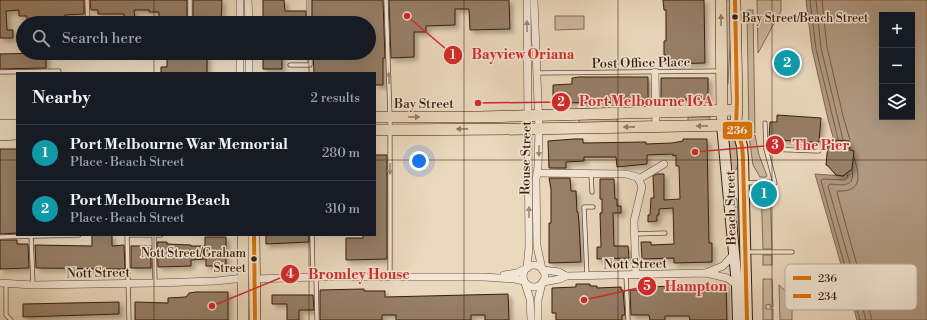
<!DOCTYPE html>
<meta charset="utf-8">
<style>
body{margin:0;font-family:"Libre Bodoni",serif;background:#20242c;color:#f1f3f6}
.controls{position:absolute;right:12px;top:12px;display:grid;overflow:hidden;border-radius:0px;box-shadow:0 4px 16px #0002}
.controls button{width:36px;height:36px;display:grid;place-items:center;padding:0;border:0;border-bottom:1px solid #363941;background:#171b24;color:#f1f3f6;font:20px sans-serif}
.you{position:absolute;left:419px;top:161px;width:14px;height:14px;margin:-10px;border:3px solid #fff;border-radius:50%;background:#1a73e8;box-shadow:0 0 0 6px #1a73e833}
.badge{display:grid;place-items:center;width:26px;height:26px;border-radius:50%;background:#c59692;color:#fff;font-size:13px;font-weight:700}
.pin{position:absolute;translate:-50% -50%;border:2px solid #fff;box-shadow:0 1px 4px #0006}
.list{margin:0;padding:0;list-style:none}
h2{display:flex;justify-content:space-between;align-items:center;height:52px;margin:0;padding:0 16px;font-size:17px}
h2 small{font-size:13px;font-weight:400;color:#9ea1a6}
.list li{display:grid;grid-template-columns:26px 1fr auto;gap:12px;align-items:center;box-sizing:border-box;height:56px;padding:0 16px;border-top:1px solid #363941}
.list b{display:block;font-size:15px;white-space:nowrap}
.list p{margin:0;font-size:13px;white-space:nowrap;color:#9ea1a6}
.list em{font-size:13px;font-style:normal;color:#9ea1a6}
.icon{flex:none;width:22px;height:22px;fill:none;stroke:currentColor;stroke-width:2;stroke-linecap:round;stroke-linejoin:round}
.map{position:relative;flex:none;width:927px;height:320px;overflow:hidden}
.search{position:absolute;background:#171b24;box-shadow:0 4px 16px #0002;left:16px;top:16px;width:360px;height:44px;display:flex;align-items:center;gap:10px;box-sizing:border-box;padding:0 14px;border-radius:22px;color:#9ea1a6;font-size:15px}
.panel{position:absolute;background:#171b24;box-shadow:0 4px 16px #0002;left:16px;top:72px;width:360px;height:164px;border-radius:0px}
.map>svg:first-child{display:block}
.green{fill:#cdb99f;stroke:#846b54}
.water{fill:#af9980;stroke:#806750;fill-rule:evenodd}
.lines{fill:none;stroke-linecap:round;stroke-linejoin:round}
.shore{stroke:#745b44;stroke-width:1}
.building{fill:#967f67;stroke:#3a1d08;filter:url(#shadow)}
.lane-casing{stroke:#664c36;stroke-width:5}
.street-casing{stroke:#664c36;stroke-width:8}
.secondary-casing{stroke:#3a1d08;stroke-width:12}
.primary-casing{stroke:#3a1d08;stroke-width:12}
.lane{stroke:#f2e6d5;stroke-width:3.5}
.street{stroke:#f2e6d5;stroke-width:7}
.secondary{stroke:#f2e6d5;stroke-width:10}
.primary{stroke:#ebd9be;stroke-width:11}
.bus-1-casing{stroke:#f2e6d5;stroke-width:7}
.bus-2-casing{stroke:#f2e6d5;stroke-width:7}
.bus-1{stroke:#e17301;stroke-width:4}
.bus-2{stroke:#e17301;stroke-width:4}
.oneway{fill:#927b63}
.oneway2{fill:#9f8c79}
.grid{fill:none;stroke:#3a1d08;stroke-width:1;stroke-opacity:0.55}
.bus-dot{fill:#3a1d08;stroke:#f2e6d5;stroke-width:1.5}
.labels{text-anchor:middle;stroke-width:3;stroke-linejoin:round;paint-order:stroke}
.bus-label{font-size:12px;fill:#3a1d08;stroke:#f2e6d5;text-anchor:start}
.street-label{font-size:13px;fill:#3a1d08;stroke:#f2e6d5}
.key{fill:#f2e6d5;stroke:#bbaa98;stroke-width:1}
.key-label{font-size:11px;fill:#3a1d08}
.leader{fill:none;stroke:#d62828;stroke-width:1.5}
.callout-dot{fill:#d62828;stroke:#f2e6d5;stroke-width:1.5}
.mark-label{font-size:12px;text-anchor:middle;font-weight:bold;fill:#fff}
.callout-label{font-size:14px;text-anchor:middle;font-weight:bold;fill:#d62828;stroke:#f2e6d5;stroke-width:3;stroke-linejoin:round;paint-order:stroke}
.line-badge{stroke:#f2e6d5;stroke-width:1.5}
.badge-label{font-size:11px;text-anchor:middle;font-weight:bold;fill:#fff}
</style>
<div class="map">
<svg width="927" height="320" viewBox="0 0 927 320">
<defs>
<filter id="shadow"><feDropShadow dx="3.5" dy="3.5" stdDeviation="2" flood-color="#0004"/></filter>
</defs>
<rect width="100%" height="100%" fill="#ebd9be"/>
<filter id="stains"><feTurbulence type="fractalNoise" baseFrequency=".005" numOctaves="4"/><feColorMatrix values="0 0 0 0 .2 0 0 0 0 .09 0 0 0 0 .02 0 0 0 .5 -.17"/></filter>
<radialGradient id="worn" r=".72"><stop offset=".6" stop-color="#630" stop-opacity="0"/><stop offset="1" stop-color="#630" stop-opacity=".3"/></radialGradient>
<g class="green">
<polygon points="725,0 731,0 731,27 728,84 726,84"/>
<polygon points="757,0 781,0 781,11 758,53"/>
<polygon points="747,10 753,10 755,133 749,133"/>
<polygon points="555,16 584,16 584,29 555,30"/>
<rect x="688" y="117" width="22" height="5"/>
<polygon points="617,118 617,123 579,124 579,119"/>
<polygon points="755,135 759,155 767,176 766,177 760,177 753,165 749,136"/>
<path d="M 736,138 C 740,148 740,161 736,170 L 732,171 L 731,169 L 728,139 Z"/>
<polygon points="761,185 770,186 772,249 763,249"/>
<polygon points="736,198 737,200 741,257 739,257 734,199"/>
<rect x="763" y="255" width="9" height="10"/>
<polygon points="763,279 772,279 773,307 770,307 770,304 766,305 766,309 773,309 773,320 763,320"/>
<polygon points="779,285 792,297 792,320 780,320"/>
</g>
<path class="water" d="M 806,0 L 927,0 L 927,320 L 857,320 L 815,174 L 844,176 L 828,119 L 812,49 ZM 882,15 L 912,15 L 912,117 L 882,117 Z"/>
<g class="lines">
<g class="shore">
<polyline points="810,0 816,49 838,139"/>
<polyline points="816,0 821,48 843,140"/>
<polyline points="822,0 827,47 843,116 850,140"/>
<path d="M 854,157 C 859,174 864,192 838,191 L 837,193 L 872,320"/>
<path d="M 852,170 C 856,188 841,185 830,184 L 828,186 L 866,320"/>
<polyline points="848,174 847,178 844,180 823,179 821,181 860,320"/>
</g>
</g>
<g class="building">
<polygon points="0,0 84,0 84,14 65,15 65,21 59,21 59,18 38,19 38,23 27,23 27,16 19,16 19,10 6,11 7,30 13,30 13,38 0,38"/>
<polygon points="90,0 187,0 187,23 159,23 159,12 149,12 149,10 134,10 135,19 124,19 124,14 98,14 98,10 91,10"/>
<polygon points="193,0 222,0 221,23 193,23"/>
<polygon points="263,0 284,0 285,11 306,11 306,20 289,20 289,23 263,23"/>
<polygon points="312,0 383,0 385,58 383,58 383,85 375,85 375,73 314,73 313,53 369,53 369,23 351,23 351,18 331,18 331,23 312,23"/>
<polygon points="389,0 509,0 510,29 470,30 469,9 455,9 455,25 426,26 426,32 414,32 414,57 391,58"/>
<polygon points="663,0 704,0 705,63 666,64 666,55 664,55 664,41 666,41 666,10 664,10"/>
<polygon points="46,53 46,68 0,69 0,54"/>
<polygon points="167,53 207,53 207,73 161,73 161,67 167,67"/>
<polygon points="282,53 282,69 263,69 263,54"/>
<polygon points="579,77 648,77 648,102 553,103 553,85 572,84 572,78"/>
<polygon points="661,78 708,78 708,99 661,101"/>
<polygon points="777,115 821,118 819,142 804,142 769,139 770,122 777,122"/>
<polygon points="574,139 583,139 583,143 646,142 646,144 672,143 683,141 683,139 707,139 709,243 712,243 712,262 674,263 674,258 642,259 641,242 651,242 651,245 674,244 673,208 659,209 659,215 657,215 657,221 648,222 648,215 650,215 651,198 654,198 653,176 657,174 664,174 664,200 680,199 679,166 676,166 676,155 673,156 673,154 647,155 647,164 617,167 616,157 584,157 584,161 566,162 566,168 549,168 548,141"/>
<polygon points="835,140 849,141 850,150 854,151 852,169 843,176 836,175 828,166 826,165 828,144 834,144"/>
<polygon points="0,149 17,149 17,233 0,234"/>
<polygon points="375,155 387,155 387,259 346,260 346,238 363,238 363,235 375,235"/>
<polygon points="549,178 570,178 571,191 576,191 577,212 578,212 579,223 581,262 549,263 549,223 551,223 551,189"/>
<polygon points="600,179 614,179 615,199 617,199 617,206 621,206 621,213 613,213 614,246 628,246 629,258 597,259 597,247 601,247 600,213 602,213 602,199 600,199"/>
<polygon points="92,235 112,235 112,246 124,245 125,269 36,268 35,245 92,246"/>
<polygon points="266,235 309,235 309,242 266,244"/>
<polygon points="205,237 226,237 226,266 206,266 206,259 191,260 191,266 158,267 157,242 167,242 167,244 191,245 191,246 205,246"/>
<polygon points="0,240 17,240 17,244 28,244 29,268 0,269"/>
<rect x="131" y="246" width="20" height="22"/>
<polygon points="576,284 590,284 590,286 597,286 597,288 621,287 621,290 623,290 625,315 622,315 622,320 556,320 556,313 552,313 552,288 576,287"/>
<polygon points="726,284 727,320 690,320 689,316 665,316 665,320 650,320 649,315 631,315 630,290 649,290 648,287"/>
<polygon points="364,289 364,291 385,291 385,297 508,294 509,320 485,320 485,315 471,315 471,320 396,320 396,315 382,315 382,320 320,320 320,290"/>
<polygon points="196,292 228,292 228,320 135,320 135,302 168,303 168,298 186,297 189,293"/>
<polygon points="272,295 313,295 314,310 299,310 299,320 287,320 287,304 272,304"/>
<polygon points="119,302 119,314 23,317 23,304"/>
</g>
<g class="lines">
<g class="lane-casing">
<g id="lane">
<polyline points="87,0 88,23"/>
<polyline points="309,0 309,23"/>
<polyline points="386,0 390,117 390,277"/>
<polyline points="190,23 190,0"/>
<polyline points="290,65 310,65 310,53"/>
<polyline points="0,72 59,71"/>
<polyline points="537,73 721,71"/>
<polyline points="765,123 766,149 775,183"/>
<polyline points="766,149 819,151"/>
<polyline points="591,174 592,192"/>
<polyline points="745,183 771,182"/>
<polyline points="635,234 665,233"/>
<polyline points="154,235 155,283"/>
<polyline points="312,235 313,278"/>
<polyline points="31,236 33,285"/>
<polyline points="0,237 79,235"/>
<polyline points="746,252 792,252"/>
<polyline points="626,275 628,320"/>
<polyline points="587,276 584,207 593,207"/>
<polyline points="316,277 317,320"/>
<polyline points="6,283 6,315 11,320"/>
<polyline points="129,320 127,235 161,235"/>
</g>
</g>
<g class="street-casing">
<g id="street">
<polyline points="240,0 240,23"/>
<polyline points="248,0 249,23"/>
<polyline points="534,0 539,129 538,167 536,180 537,246 542,269"/>
<polyline points="240,53 240,73"/>
<polyline points="249,53 249,73"/>
<polyline points="655,72 656,127"/>
<polyline points="537,173 626,174 637,177 640,182 642,187 634,221 636,275"/>
<polyline points="639,179 664,164"/>
<circle cx="534" cy="276" r="11"/>
<polyline points="527,268 529,247 527,0"/>
<polyline points="543,270 559,272 566,276"/>
<polyline points="706,273 723,266 734,254"/>
<polyline points="504,275 517,273 525,269"/>
<polyline points="254,279 316,277 484,277 515,279 524,281"/>
<polyline points="543,282 560,279 566,276 706,273 727,278 737,285"/>
<polyline points="0,283 33,285 155,283 216,281 244,278"/>
<polyline points="525,283 530,299 531,320"/>
<polyline points="538,320 538,300 542,283"/>
</g>
</g>
<g class="secondary-casing">
<g id="secondary">
<polyline points="722,125 737,285 738,320"/>
<polyline points="736,125 742,146 743,159 747,320"/>
</g>
</g>
<g class="primary-casing">
<g id="primary">
<polyline points="721,0 722,117"/>
<polyline points="375,117 480,117 737,110"/>
<polyline points="0,125 17,125"/>
<polyline points="375,130 529,129 736,125 737,102 735,0"/>
<polyline points="0,135 17,134"/>
<polyline points="243,235 243,320"/>
<polyline points="254,235 255,320"/>
</g>
</g>
<use href="#lane" class="lane"/>
<use href="#street" class="street"/>
<use href="#secondary" class="secondary"/>
<use href="#primary" class="primary"/>
<g class="bus-1-casing">
<polyline id="bus-1" points="735,0 737,102 736,125 742,146 743,159 747,320"/>
</g>
<g class="bus-2-casing">
<polyline id="bus-2" points="254,235 255,320"/>
</g>
<use href="#bus-1" class="bus-1"/>
<use href="#bus-2" class="bus-2"/>
</g>
<defs><path id="oneway-solid" d="M-6-.8H1V-3.2L6.5 0L1 3.2V.8H-6Z"/></defs>
<g class="oneway">
<use href="#oneway-solid" transform="translate(721 20) rotate(-91)"/>
<use href="#oneway-solid" transform="translate(414 117)"/>
<use href="#oneway-solid" transform="translate(702 126) rotate(179)"/>
<use href="#oneway-solid" transform="translate(629 127) rotate(179)"/>
<use href="#oneway-solid" transform="translate(462 129) rotate(179)"/>
</g>
<g class="oneway2">
<use href="#oneway-solid" transform="translate(527 26) rotate(-91)"/>
<use href="#oneway-solid" transform="translate(389 78) rotate(-92)"/>
<use href="#oneway-solid" transform="translate(539 151) rotate(91)"/>
<use href="#oneway-solid" transform="translate(390 169) rotate(90)"/>
<use href="#oneway-solid" transform="translate(529 212) rotate(-90)"/>
</g>
<path class="grid" d="M 154,0 L 154,23M 309,0 L 309,23M 464,0 L 464,320M 618,0 L 618,320M 772,0 L 772,320M 154,53 L 154,73M 309,53 L 309,73M 0,160 L 17,160M 375,160 L 927,160M 154,235 L 154,320M 309,235 L 309,320"/>
<g class="bus-dot">
<circle cx="735" cy="17" r="3.5"/>
<circle cx="254" cy="259" r="3.5"/>
</g>
<g class="labels">
<g class="bus-label">
<text x="742" y="22">Bay Street/Beach Street</text>
<text x="246" y="257" text-anchor="end">Nott Street/Graham<tspan x="246" dy="15">Street</tspan></text>
</g>
<g class="street-label">
<text transform="translate(641 62) rotate(-1)" y="5">Post Office Place</text>
<text x="424" y="108">Bay Street</text>
<text transform="translate(525 158) rotate(-89)" y="5">Rouse Street</text>
<text transform="translate(730 208) rotate(-91)" y="5">Beach Street</text>
<text transform="translate(635 263) rotate(-1)" y="5">Nott Street</text>
<text transform="translate(98 272) rotate(-1)" y="5">Nott Street</text>
</g>
</g>
<rect x="785" y="264" width="132" height="46" rx="6" class="key"/>
<rect x="793" y="276" width="18" height="4" fill="#e17301"/>
<rect x="793" y="294" width="18" height="4" fill="#e17301"/>
<g class="key-label">
<text x="818" y="282">236</text>
<text x="818" y="300">234</text>
</g>
<path class="leader" d="M407 16L453 55M478 103L561 102M695 152L775 145M212 306L290 274M584 300L647 286"/>
<g class="callout-dot">
<circle cx="407" cy="16" r="4"/>
<circle cx="478" cy="103" r="4"/>
<circle cx="695" cy="152" r="4"/>
<circle cx="212" cy="306" r="4"/>
<circle cx="584" cy="300" r="4"/>
<circle cx="453" cy="55" r="10"/>
<circle cx="561" cy="102" r="10"/>
<circle cx="775" cy="145" r="10"/>
<circle cx="290" cy="274" r="10"/>
<circle cx="647" cy="286" r="10"/>
</g>
<g class="mark-label">
<text x="453" y="59">1</text>
<text x="561" y="106">2</text>
<text x="775" y="149">3</text>
<text x="290" y="278">4</text>
<text x="647" y="290">5</text>
</g>
<g class="callout-label">
<text x="523" y="59">Bayview Oriana</text>
<text x="646" y="106">Port Melbourne IGA</text>
<text x="821" y="150">The Pier</text>
<text x="359" y="279">Bromley House</text>
<text x="696" y="291">Hampton</text>
</g>
<rect class="line-badge" x="722" y="121" width="31" height="19" rx="4" fill="#e17301"/>
<g class="badge-label">
<text x="737" y="134">236</text>
</g>
<rect width="100%" height="100%" filter="url(#stains)"/>
<rect width="100%" height="100%" fill="url(#worn)"/>
</svg>
<div class="controls">
<button>+</button>
<button>−</button>
<button><svg class="icon" aria-label="layers" viewBox="0 0 24 24"><path d="M12 4l9 5-9 5-9-5zM3 14l9 5 9-5"/></svg></button>
</div>
<div class="you"></div>
<div class="pin badge" style="left:764px;top:194px;background:#0f9aa8">1</div>
<div class="pin badge" style="left:787px;top:63px;background:#0f9aa8">2</div>
<div class="search"><svg class="icon" aria-label="search" viewBox="0 0 24 24"><circle cx="10" cy="10" r="6"/><path d="M15 15l6 6"/></svg>Search here</div>
<section class="panel">
<h2>Nearby<small>2 results</small></h2>
<ul class="list">
<li><span class="badge" style="background:#0f9aa8">1</span><div><b>Port Melbourne War Memorial</b><p>Place · Beach Street</p></div><em>280 m</em></li>
<li><span class="badge" style="background:#0f9aa8">2</span><div><b>Port Melbourne Beach</b><p>Place · Beach Street</p></div><em>310 m</em></li>
</ul>
</section>
</div>
